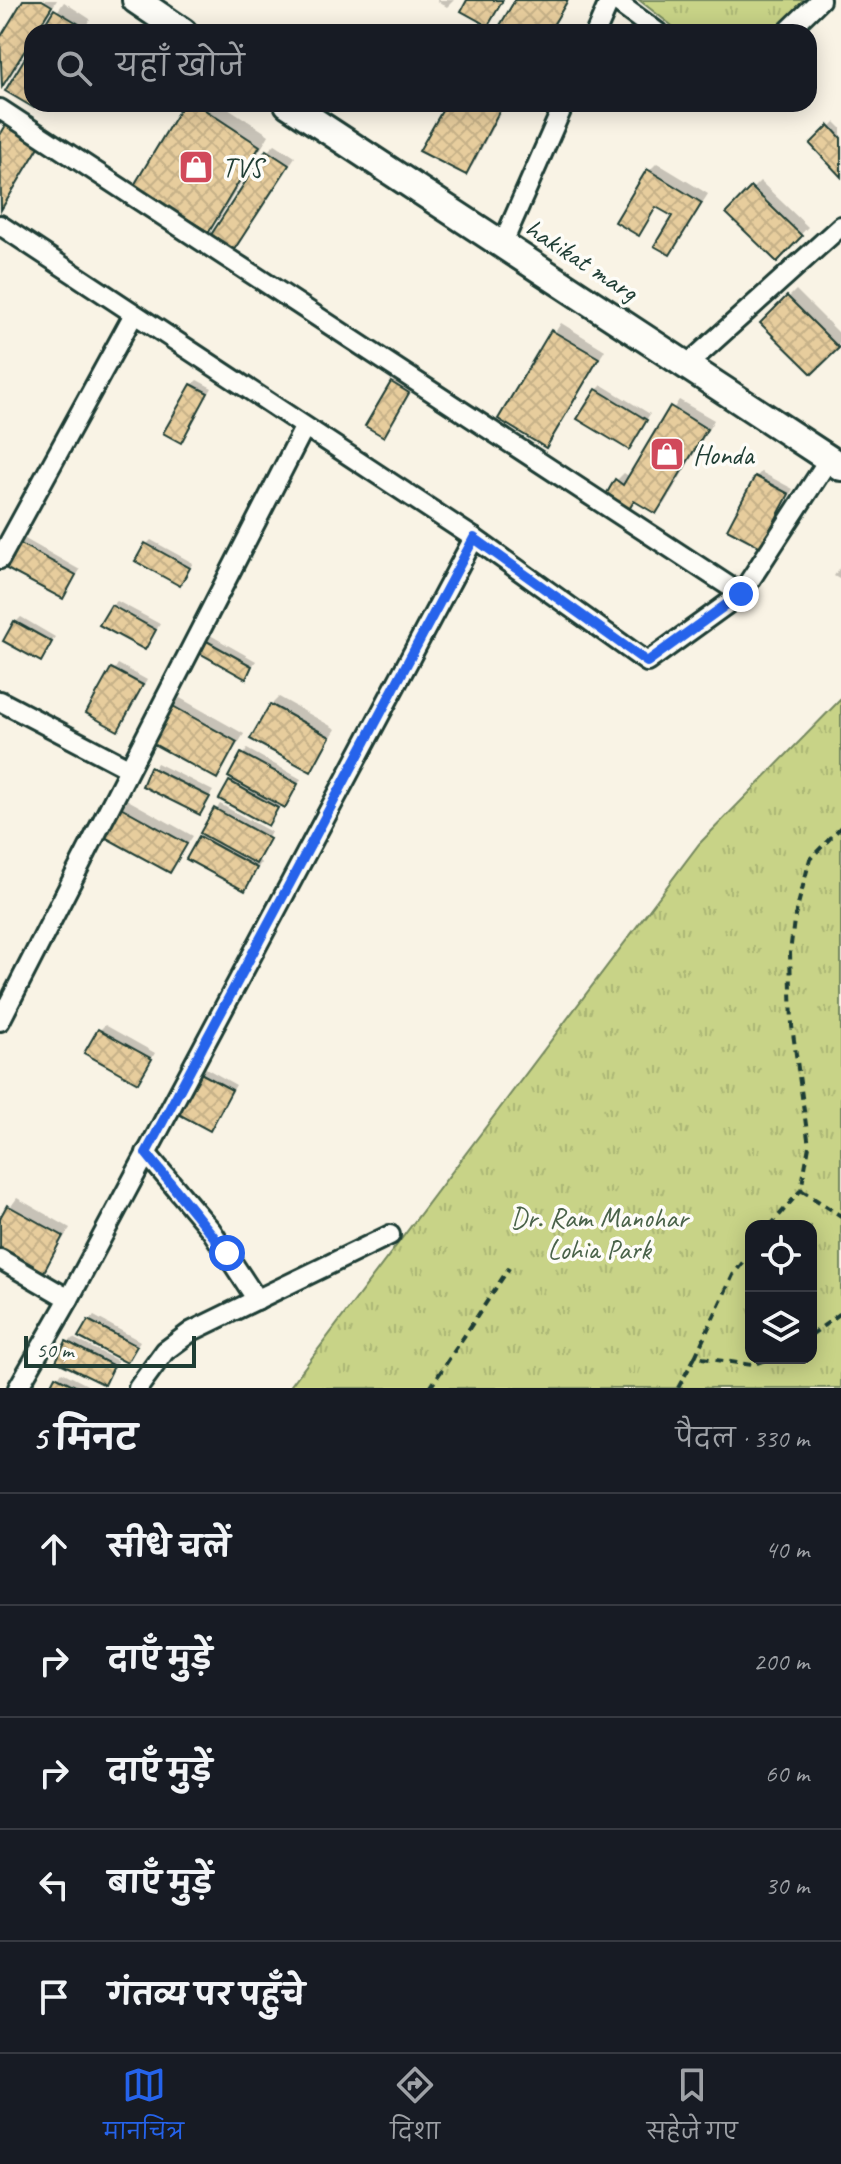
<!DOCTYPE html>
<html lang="hi">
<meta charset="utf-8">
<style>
body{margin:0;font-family:Caveat,"Playpen Sans Deva",sans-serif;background:#20242c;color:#f1f3f6}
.controls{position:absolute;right:24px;bottom:24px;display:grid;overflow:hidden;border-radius:16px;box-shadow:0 4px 20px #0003}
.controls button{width:72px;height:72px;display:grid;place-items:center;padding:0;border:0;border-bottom:2px solid #363941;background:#171b24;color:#f1f3f6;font:40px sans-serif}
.scale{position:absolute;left:24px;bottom:20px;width:172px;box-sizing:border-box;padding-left:8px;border:4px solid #1f3d34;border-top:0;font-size:22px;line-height:28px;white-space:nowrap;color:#1f3d34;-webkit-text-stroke:6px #fdfcf7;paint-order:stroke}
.stop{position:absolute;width:24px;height:24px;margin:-18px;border:6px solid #2563eb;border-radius:50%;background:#fff}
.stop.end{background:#2563eb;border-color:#fff;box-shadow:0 2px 8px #0008}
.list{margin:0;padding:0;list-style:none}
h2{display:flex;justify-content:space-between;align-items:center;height:104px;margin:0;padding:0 32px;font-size:34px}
h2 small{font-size:26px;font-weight:400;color:#9ea1a6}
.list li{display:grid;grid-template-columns:52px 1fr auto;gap:24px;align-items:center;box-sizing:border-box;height:112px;padding:0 32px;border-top:2px solid #363941}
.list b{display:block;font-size:30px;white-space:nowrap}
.list em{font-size:26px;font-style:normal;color:#9ea1a6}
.icon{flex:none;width:44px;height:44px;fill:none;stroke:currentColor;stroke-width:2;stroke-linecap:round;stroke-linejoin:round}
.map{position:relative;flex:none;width:841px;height:1388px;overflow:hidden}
.search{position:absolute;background:#171b24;box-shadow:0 4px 20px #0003;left:24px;right:24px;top:24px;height:88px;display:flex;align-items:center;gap:20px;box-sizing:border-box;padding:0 28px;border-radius:24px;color:#9ea1a6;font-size:30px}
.sheet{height:664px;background:#171b24}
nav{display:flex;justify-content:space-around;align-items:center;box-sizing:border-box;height:112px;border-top:2px solid #363941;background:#171b24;font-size:22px;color:#9ea1a6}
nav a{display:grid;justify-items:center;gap:4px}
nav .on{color:#2563eb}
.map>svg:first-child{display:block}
.park{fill:url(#park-tufts);stroke:#74885e;stroke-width:2;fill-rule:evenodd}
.shadow{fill:#0003}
.building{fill:url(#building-cross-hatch);stroke:#1f3d34;stroke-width:2}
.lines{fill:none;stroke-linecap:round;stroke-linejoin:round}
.street-casing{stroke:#1f3d34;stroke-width:24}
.secondary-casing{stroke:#1f3d34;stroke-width:32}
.path{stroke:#1f3d34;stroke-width:4;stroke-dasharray:8 6;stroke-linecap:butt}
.street{stroke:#fdfcf7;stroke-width:18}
.secondary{stroke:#fdfcf7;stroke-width:26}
.route{stroke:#2563eb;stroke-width:10}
.labels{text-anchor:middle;stroke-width:7;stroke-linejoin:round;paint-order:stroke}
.poi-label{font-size:28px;fill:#1f3d34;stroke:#fdfcf7;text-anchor:start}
.street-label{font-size:28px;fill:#1f3d34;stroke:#fdfcf7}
.park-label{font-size:28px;fill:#496249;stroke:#fdfcf7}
</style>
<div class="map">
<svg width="841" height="1388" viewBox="0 0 841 1388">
<defs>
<pattern id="park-tufts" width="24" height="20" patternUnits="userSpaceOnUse" patternTransform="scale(2)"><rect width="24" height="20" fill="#c8d387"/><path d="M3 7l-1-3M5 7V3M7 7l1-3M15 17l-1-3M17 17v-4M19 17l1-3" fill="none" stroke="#abb675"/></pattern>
<pattern id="building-cross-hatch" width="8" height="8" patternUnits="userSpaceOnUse" patternTransform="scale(2)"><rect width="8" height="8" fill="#e7cd9d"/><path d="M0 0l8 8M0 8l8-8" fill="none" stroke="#c6b188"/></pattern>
</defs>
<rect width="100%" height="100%" fill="#f9f3e5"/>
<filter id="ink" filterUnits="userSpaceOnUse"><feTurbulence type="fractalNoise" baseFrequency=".0125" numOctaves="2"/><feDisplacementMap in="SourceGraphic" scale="16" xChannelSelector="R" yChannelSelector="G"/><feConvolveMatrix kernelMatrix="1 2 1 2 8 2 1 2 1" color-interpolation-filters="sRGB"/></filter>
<g filter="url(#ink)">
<g class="park">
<polygon points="639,0 820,0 787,32 680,32"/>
<path d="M 841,699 L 841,1388 L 289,1388 L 699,844 ZM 751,1226 L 811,1226 L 811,1358 L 751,1358 Z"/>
</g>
<g class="shadow">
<polygon points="25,0 57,0 37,32 32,32 32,41 2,85 0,42"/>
<polygon points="436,0 454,0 447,7"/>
<polygon points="517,0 569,0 550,32 498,32"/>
<polygon points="64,2 90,19 82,32 43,32"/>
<polygon points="185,104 222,104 269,135 219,219 209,229"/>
<polygon points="448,104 505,104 473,165 465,173"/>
<polygon points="16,118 47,137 1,207 0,138"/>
<polygon points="835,122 841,128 841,174 813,144"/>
<polygon points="275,144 295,157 230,253 267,152"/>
<polygon points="657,163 708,194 670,253 675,216 658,206 638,234 649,171"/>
<polygon points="760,181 808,227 777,259 728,213"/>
<polygon points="796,290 841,335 841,342 812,372 763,323"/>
<polygon points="561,323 605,350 545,445 501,418"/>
<polygon points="397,378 413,387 388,429 392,383"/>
<polygon points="197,380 212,388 180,441 192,385"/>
<polygon points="602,385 650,414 628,448 597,390"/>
<polygon points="679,400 714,420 664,504 656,512 636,500 627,510 616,481 624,473 630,477"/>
<polygon points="761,472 793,489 761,544 756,477"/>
<polygon points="25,539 80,570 62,597 20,544"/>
<polygon points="151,540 193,563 179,584 146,545"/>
<polygon points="841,566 841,580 834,576"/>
<polygon points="117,601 160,624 145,648 112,606"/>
<polygon points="21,617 55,637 41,659 16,622"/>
<polygon points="210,635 256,661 245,676 205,640"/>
<polygon points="118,664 147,680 118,729 88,712"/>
<polygon points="279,697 336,729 310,770 271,705"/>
<polygon points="180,698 244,734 217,776 173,706"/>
<polygon points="247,749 301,779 289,801 284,806 280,804 267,824 231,782"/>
<polygon points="157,763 213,791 199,812 145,785"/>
<polygon points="126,799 193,836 170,871 118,807"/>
<polygon points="220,804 271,832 257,858 261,863 244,889 200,837"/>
<polygon points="105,1025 155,1053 138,1081 100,1030"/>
<polygon points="202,1066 236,1085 209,1129 176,1110"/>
<polygon points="17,1198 70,1228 43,1270 0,1246 0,1222"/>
<polygon points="94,1316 140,1341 127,1361 89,1321"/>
<polygon points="73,1338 118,1361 104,1383 68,1343"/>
<polygon points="62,1372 93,1388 51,1388"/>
</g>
<g class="building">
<polygon points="23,0 42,0 52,6 36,32 32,32 32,39 2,87 0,38"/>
<polygon points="467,0 503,0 488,26 461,11"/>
<polygon points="515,0 568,0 549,32 496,32"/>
<polygon points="54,9 84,27 81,32 40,32"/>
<polygon points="32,46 32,104 37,104 34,108 5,91"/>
<polygon points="183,104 196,104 260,146 209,232 133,187"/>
<polygon points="446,104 503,104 466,175 419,151"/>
<polygon points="6,125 40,145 1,210 0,135"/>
<polygon points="829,125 841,138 841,177 810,144"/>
<polygon points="266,150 289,165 230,256 207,241"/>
<polygon points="647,169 702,203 670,255 654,246 672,216 656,207 639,236 615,222"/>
<polygon points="751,187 802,236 777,262 726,213"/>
<polygon points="787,296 839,348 812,374 760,323"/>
<polygon points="551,330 599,358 546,448 498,419"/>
<polygon points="391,382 409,393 384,437 365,426"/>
<polygon points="191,384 208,393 181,443 163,433"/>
<polygon points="596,389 647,420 629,450 577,419"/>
<polygon points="670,406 707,429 656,514 634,501 627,513 604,498 615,479 623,485"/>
<polygon points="755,476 789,494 761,547 727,529"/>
<polygon points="19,543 76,575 63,599 5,568"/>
<polygon points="145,543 190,568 180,586 135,561"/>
<polygon points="111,605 156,630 145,650 99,625"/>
<polygon points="14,621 52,642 41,662 3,641"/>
<polygon points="203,639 252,666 246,679 196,651"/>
<polygon points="111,668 143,685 118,731 86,713"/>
<polygon points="270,704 330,737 311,772 250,739"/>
<polygon points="171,705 237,742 217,779 150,742"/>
<polygon points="241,753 298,784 285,808 228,777"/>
<polygon points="150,767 210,797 200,815 142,786"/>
<polygon points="229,781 278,808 268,826 219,799"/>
<polygon points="117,805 187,844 170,873 101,835"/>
<polygon points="214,808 270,839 256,864 200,833"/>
<polygon points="199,836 257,868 245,891 186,859"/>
<polygon points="98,1029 152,1059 138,1083 84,1053"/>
<polygon points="195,1070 232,1090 210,1131 173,1111"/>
<polygon points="7,1205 63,1236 44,1272 0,1248 0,1218"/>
<polygon points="88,1320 137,1346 127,1363 78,1337"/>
<polygon points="66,1341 114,1366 105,1385 56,1361"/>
<polygon points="55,1376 79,1388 49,1388"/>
</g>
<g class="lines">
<g class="street-casing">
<g id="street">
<polyline points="614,0 657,32"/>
<polyline points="596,32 610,0"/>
<polyline points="787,32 820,0"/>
<polyline points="0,109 741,594"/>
<polyline points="0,225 474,538 647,662 741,594 829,459"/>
<polyline points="502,245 564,104"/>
<polyline points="687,365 841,226"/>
<polyline points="0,559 134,314"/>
<polyline points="0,701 128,768"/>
<polyline points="0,1021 304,428"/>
<polyline points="146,1153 211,1230 257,1300"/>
<polyline points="0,1259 69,1299"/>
<polyline points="18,1388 69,1299 474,538"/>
<polyline points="138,1388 165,1351 192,1331 390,1235"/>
</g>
</g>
<g class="secondary-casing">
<g id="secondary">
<polyline points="136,0 183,32"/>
<polyline points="288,104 841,467"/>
</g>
</g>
<g class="path">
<polyline points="801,1190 841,1216"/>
<polyline points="770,1226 801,1190 809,1146 792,1026 790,953 794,920 810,859 841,827"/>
<polyline points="811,1335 841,1313"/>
<polyline points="695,1357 733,1275 751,1252"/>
<polyline points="430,1388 509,1268"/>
<polyline points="678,1388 695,1357 752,1365 771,1358"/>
</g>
<use href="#street" class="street"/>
<use href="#secondary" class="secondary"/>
</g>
</g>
<g class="lines" filter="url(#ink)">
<polyline class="route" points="227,1253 146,1153 474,538 647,662 741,594"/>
</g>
<defs>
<g id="shop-square" transform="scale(1.8)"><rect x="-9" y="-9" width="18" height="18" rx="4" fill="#d1495b" stroke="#fdfcf7"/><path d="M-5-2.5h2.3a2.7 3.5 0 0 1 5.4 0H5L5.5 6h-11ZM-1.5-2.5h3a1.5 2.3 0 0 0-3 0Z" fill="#fff"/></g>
</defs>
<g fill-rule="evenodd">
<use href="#shop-square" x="196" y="167"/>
<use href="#shop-square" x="667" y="454"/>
</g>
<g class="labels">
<g class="poi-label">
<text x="222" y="177">TVS</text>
<text x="693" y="464">Honda</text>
</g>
<g class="street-label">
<text transform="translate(582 259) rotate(33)" y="10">hakikat marg</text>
</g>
<g class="park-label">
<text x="599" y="1227">Dr. Ram Manohar<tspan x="599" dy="32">Lohia Park</tspan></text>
</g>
</g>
</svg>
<div class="controls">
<button><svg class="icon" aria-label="locate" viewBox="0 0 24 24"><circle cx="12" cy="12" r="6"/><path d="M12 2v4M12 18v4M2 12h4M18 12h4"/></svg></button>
<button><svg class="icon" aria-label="layers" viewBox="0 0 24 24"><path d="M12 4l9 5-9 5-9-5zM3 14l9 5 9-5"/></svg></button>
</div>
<div class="scale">50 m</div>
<div class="stop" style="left:227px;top:1253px"></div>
<div class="stop end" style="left:741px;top:594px"></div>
<div class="search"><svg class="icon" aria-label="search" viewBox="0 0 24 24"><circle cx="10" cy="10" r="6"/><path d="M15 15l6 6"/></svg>यहाँ खोजें</div>
</div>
<section class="sheet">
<h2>5 मिनट<small>पैदल · 330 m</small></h2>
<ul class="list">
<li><svg class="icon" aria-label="ahead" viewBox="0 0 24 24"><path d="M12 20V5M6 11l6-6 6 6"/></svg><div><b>सीधे चलें</b></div><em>40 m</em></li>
<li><svg class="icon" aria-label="right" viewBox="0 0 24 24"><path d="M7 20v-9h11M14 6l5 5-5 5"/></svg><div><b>दाएँ मुड़ें</b></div><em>200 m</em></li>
<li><svg class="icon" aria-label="right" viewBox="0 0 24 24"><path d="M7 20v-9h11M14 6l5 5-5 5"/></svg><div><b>दाएँ मुड़ें</b></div><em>60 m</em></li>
<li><svg class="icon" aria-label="left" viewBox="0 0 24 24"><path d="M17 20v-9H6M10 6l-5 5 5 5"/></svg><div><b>बाएँ मुड़ें</b></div><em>30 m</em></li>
<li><svg class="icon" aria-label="arrive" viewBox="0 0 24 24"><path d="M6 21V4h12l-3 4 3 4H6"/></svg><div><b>गंतव्य पर पहुँचे</b></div></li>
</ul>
</section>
<nav>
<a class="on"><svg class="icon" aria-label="map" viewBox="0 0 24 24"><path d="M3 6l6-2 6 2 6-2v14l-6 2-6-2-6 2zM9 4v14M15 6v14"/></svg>मानचित्र</a>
<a><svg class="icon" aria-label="directions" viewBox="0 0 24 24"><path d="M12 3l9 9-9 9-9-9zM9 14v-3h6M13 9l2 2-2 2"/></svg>दिशा</a>
<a><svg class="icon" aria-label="saved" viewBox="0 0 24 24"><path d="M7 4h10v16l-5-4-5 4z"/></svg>सहेजे गए</a>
</nav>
